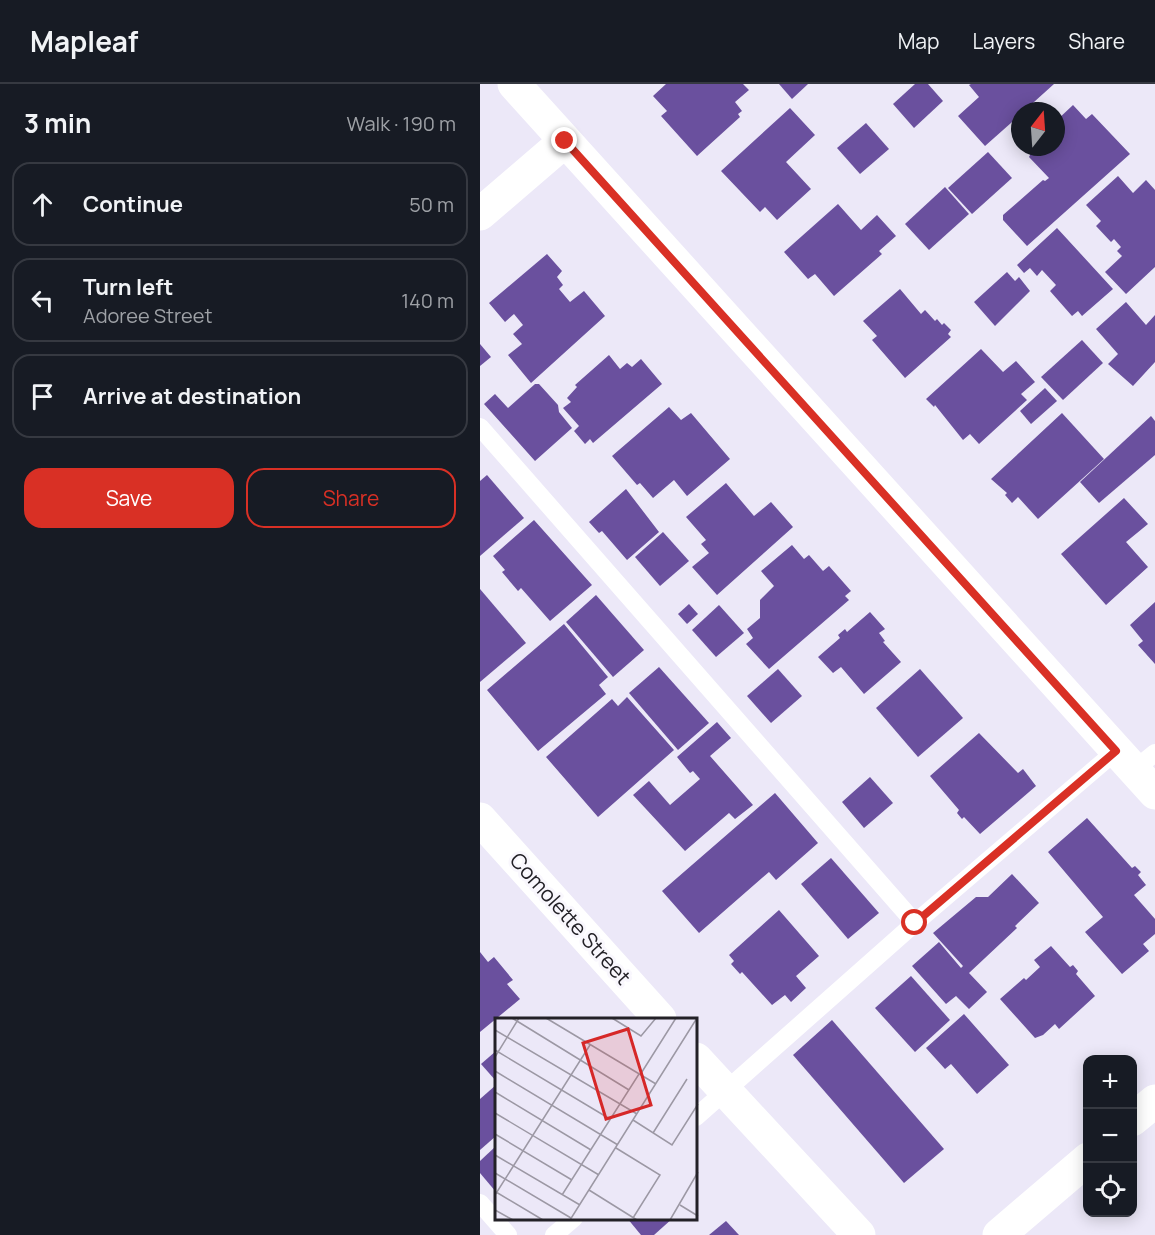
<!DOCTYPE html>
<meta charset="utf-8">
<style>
body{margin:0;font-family:Manrope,sans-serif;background:#242831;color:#f1f3f6}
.controls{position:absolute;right:18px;bottom:18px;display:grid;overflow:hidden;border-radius:12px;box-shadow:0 3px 15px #0003}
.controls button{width:54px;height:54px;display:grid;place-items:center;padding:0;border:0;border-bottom:2px solid #363941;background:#171b24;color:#f1f3f6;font:30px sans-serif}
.compass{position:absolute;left:531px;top:18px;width:54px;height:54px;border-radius:50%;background:#171b24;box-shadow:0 3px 15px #0003;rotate:17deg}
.stop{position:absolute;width:18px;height:18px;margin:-14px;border:4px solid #d93025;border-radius:50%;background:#fff}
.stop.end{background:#d93025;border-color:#fff;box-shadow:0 2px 6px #0008}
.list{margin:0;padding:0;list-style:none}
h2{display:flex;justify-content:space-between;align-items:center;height:78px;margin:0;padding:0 24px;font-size:26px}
h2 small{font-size:20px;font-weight:400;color:#9ea1a6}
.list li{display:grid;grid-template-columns:39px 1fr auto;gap:18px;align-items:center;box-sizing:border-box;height:84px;margin:0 12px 12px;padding:0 12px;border:2px solid #363941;border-radius:18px}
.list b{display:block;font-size:22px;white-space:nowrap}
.list p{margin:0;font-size:20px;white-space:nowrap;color:#9ea1a6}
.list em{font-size:20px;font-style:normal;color:#9ea1a6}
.actions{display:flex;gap:12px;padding:18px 24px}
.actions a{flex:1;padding:14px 0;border:2px solid #d93025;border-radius:18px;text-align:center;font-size:21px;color:#d93025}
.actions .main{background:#d93025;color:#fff}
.icon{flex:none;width:33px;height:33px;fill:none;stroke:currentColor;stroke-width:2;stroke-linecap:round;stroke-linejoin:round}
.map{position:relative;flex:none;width:675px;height:1151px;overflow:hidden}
header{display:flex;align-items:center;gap:36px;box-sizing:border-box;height:84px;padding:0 30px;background:#171b24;border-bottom:2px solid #363941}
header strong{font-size:28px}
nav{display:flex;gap:33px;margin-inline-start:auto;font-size:21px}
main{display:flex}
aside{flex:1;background:#171b24}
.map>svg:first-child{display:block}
.building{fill:#6a509e}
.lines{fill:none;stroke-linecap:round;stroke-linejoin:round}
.lane{stroke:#fff;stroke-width:18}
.street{stroke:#fff;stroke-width:33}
.secondary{stroke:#fff;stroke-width:33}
.route{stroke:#d93025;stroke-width:8}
.labels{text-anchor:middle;stroke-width:6;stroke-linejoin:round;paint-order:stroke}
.street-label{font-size:21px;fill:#232127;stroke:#f9f7fd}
.inset-road{fill:none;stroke:#9c98a4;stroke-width:1.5}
.view{fill:#d62828;fill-opacity:0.15;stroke:#d62828;stroke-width:3}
.inset-edge{fill:none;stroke:#232127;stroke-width:3}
</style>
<header>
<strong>Mapleaf</strong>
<nav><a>Map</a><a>Layers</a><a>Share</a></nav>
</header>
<main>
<aside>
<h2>3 min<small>Walk · 190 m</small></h2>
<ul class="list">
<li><svg class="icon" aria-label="ahead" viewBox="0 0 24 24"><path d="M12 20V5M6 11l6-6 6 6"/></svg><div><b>Continue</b></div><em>50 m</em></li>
<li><svg class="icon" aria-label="left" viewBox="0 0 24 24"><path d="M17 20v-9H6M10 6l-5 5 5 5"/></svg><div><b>Turn left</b><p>Adoree Street</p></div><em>140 m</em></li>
<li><svg class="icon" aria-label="arrive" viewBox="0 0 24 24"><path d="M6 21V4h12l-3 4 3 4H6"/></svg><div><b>Arrive at destination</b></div></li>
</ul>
<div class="actions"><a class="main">Save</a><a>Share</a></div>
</aside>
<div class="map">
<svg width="675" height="1151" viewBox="0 0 675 1151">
<rect width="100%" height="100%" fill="#ece8f8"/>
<g class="building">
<polygon points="186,0 263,0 269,6 255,18 262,27 258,30 260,33 217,72 181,32 187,27 173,12"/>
<polygon points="299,0 328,0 312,15"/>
<polygon points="435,0 448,0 463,17 434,44 413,20"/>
<polygon points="491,0 574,0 544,27 540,27 540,31 505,62 478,32 499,13 489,1"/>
<polygon points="593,21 606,35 612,30 650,70 547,162 523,136 523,131 563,96 565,97 569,94 549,73 554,63 576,63 576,37"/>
<polygon points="310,24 335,51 306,78 331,105 297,136 285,123 280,128 241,87"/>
<polygon points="386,39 409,65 380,90 357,64"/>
<polygon points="508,68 532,94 492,130 468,104"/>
<polygon points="638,92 653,109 666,96 675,106 675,183 646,210 625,188 642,172 637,167 641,163 634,155 631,158 616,142 621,137 606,121"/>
<polygon points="465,103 489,130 449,166 425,140"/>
<polygon points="358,120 381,146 397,131 416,152 399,167 402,170 354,212 335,190 328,195 304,168"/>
<polygon points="577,144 633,205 602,232 598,227 592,232 570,207 576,201 562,186 557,192 550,184 544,189 537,181"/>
<polygon points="67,170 82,187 77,193 83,201 79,205 90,218 104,207 125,232 51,299 28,271 42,260 33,250 43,241 34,230 25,238 9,219"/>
<polygon points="527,188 535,197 539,193 550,207 515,242 494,218"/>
<polygon points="420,205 441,230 445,226 455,237 457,235 462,241 464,239 471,246 468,250 471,253 425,294 392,256 397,252 383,237"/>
<polygon points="646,218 666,241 675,231 675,278 653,302 628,280 638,270 616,245"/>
<polygon points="602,256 623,279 583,316 561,293"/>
<polygon points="0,260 11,273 0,282"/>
<polygon points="501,265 523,288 536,277 555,298 541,310 547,316 499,360 490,350 483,356 455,321 454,323 446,315"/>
<polygon points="129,271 140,285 147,279 152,283 161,275 182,300 113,359 110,355 105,360 94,347 99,342 83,324 91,318 87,314 97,303 95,301"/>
<polygon points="55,300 59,300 78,321 79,328 92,344 55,377 4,320 15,310 28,324"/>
<polygon points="565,304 577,317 551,340 540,327"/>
<polygon points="189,323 201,336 211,329 250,375 207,412 194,396 173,414 160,399 157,401 132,372"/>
<polygon points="582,329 624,375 558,435 538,413 532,419 525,411 527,409 511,395"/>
<polygon points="671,332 675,337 675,371 619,419 600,398"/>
<polygon points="7,391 44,434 0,472 0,397"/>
<polygon points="246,399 274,432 291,418 313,443 237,511 212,483 229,469 221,460 226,456 206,433"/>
<polygon points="146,405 179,448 147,476 122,447 119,449 109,438"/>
<polygon points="644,414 668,440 646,458 668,483 626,521 581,470"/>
<polygon points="54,436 112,501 70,537 41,504 38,507 22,488 25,486 13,472"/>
<polygon points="183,448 209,477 180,502 155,473"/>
<polygon points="312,461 324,475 329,471 343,487 349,482 371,507 365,512 369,516 289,585 266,560 273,554 267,545 280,534 280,516 294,502 281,487"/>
<polygon points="0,505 46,559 0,598"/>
<polygon points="116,511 164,566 133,593 86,538"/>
<polygon points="675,518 675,580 658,561 663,557 650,541"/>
<polygon points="209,520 218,530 207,540 198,530"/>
<polygon points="239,521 264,549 236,573 212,546"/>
<polygon points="390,528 405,545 399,549 405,557 403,558 421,578 384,610 361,583 353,589 338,573 360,554 358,551 365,545 367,548"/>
<polygon points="84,540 128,593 119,601 126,610 58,667 7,606"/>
<polygon points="179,583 229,639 198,666 149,609"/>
<polygon points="298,585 322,612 291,639 267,612"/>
<polygon points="440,585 483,634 438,673 396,624"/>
<polygon points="147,613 194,666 118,733 66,673 132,615 138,622"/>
<polygon points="237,638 251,654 230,672 273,721 255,735 249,729 205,767 153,711 169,697 190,721 220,695 213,687 210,689 197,673"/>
<polygon points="499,649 538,689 543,685 556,702 500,750 484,733 482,735 477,729 479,726 450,692"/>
<polygon points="390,693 413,719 384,744 362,718"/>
<polygon points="295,709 338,759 296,796 289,788 219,849 182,807"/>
<polygon points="607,734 652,784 655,782 661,788 658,791 666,801 654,811 675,835 675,850 663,860 669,867 642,890 605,848 623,833 568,768"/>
<polygon points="351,774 399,829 368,855 321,800"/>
<polygon points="532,790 559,819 535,842 537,844 489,889 507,908 489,925 476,912 466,920 432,882 459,858 481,884 483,882 453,849 496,813 508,813"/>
<polygon points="299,826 339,872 316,892 326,904 311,918 305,911 292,921 262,888 260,890 251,880 254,877 249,871"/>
<polygon points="571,862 590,883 593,881 598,887 596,890 615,912 579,945 575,940 563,951 555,954 520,915 544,894 546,896 560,883 554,876"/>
<polygon points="0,868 8,878 14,873 33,896 27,900 40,915 0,948"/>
<polygon points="431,892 470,936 435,968 395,924"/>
<polygon points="484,930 529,981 497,1010 471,980 465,985 446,964"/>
<polygon points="352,936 464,1065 424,1099 313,971"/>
<polygon points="16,967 16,997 1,980"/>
<polygon points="16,1001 16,1052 0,1066 0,1015"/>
<polygon points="16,1062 16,1108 0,1089 0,1077"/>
<polygon points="147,1134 193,1134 174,1151 161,1151"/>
<polygon points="246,1137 259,1151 229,1151"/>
</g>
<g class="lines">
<g class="lane">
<polyline points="0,343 435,839"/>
<polyline points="654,686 675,669"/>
<polyline points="216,1033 435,839 636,667"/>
<polyline points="0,1119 28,1151"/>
<polyline points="74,1151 94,1134"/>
</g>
<g class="street">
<polyline points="34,0 675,709"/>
<polyline points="0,130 85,57"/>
<polyline points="0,735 180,935"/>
<polyline points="216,975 379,1151"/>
</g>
<g class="secondary">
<polyline points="652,1036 675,1017"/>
<polyline points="519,1151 608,1075"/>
</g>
</g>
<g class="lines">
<polyline class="route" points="85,57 636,667 435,839"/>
</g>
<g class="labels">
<g class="street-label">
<text transform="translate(90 835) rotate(48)" y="7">Comolette Street</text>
</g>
</g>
<g transform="translate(15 934)">
<rect width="202" height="202" fill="#ece8f8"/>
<path class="inset-road" d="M 17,0 L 134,72M 51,0 L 161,66M 117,0 L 146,18 L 161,0M 0,12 L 142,96M 0,32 L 115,101M 0,39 L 24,0M 0,53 L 123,127M 145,57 L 181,0M 0,74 L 96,132M 0,95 L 104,157M 138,102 L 177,127 L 203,86M 158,115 L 192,61M 0,116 L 77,162M 121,130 L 165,157 L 138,200M 0,137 L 85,187M 0,155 L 76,200M 94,172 L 142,202M 1,174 L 48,202M 0,177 L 95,27M 67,177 L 144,56M 185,187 L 203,198M 0,192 L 18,202M 75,202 L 202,0M 175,202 L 203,154"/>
<path class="view" d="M 133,11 L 156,87 L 111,101 L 88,25 Z"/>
<rect width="202" height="202" class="inset-edge"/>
</g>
</svg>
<div class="controls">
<button>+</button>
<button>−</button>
<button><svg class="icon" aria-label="locate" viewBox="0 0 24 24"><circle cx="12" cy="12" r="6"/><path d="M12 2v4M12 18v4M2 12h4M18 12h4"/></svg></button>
</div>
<svg class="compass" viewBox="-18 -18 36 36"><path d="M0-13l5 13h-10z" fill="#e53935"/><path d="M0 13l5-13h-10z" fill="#9ea1a6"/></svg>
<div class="stop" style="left:435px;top:839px"></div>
<div class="stop end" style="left:85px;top:57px"></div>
</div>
</main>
